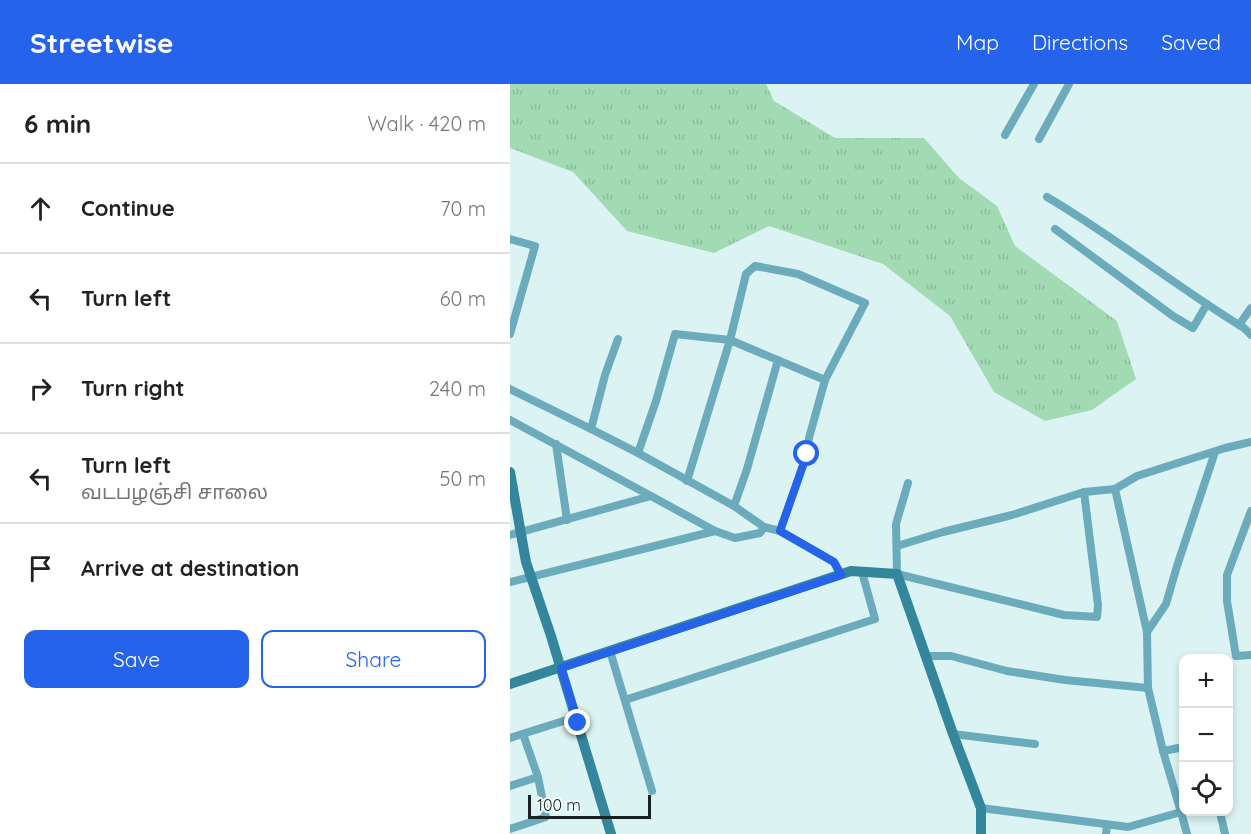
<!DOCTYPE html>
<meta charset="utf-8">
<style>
body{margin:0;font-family:Quicksand,"Noto Sans Tamil",sans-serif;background:#f6f6f6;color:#222}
.controls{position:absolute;right:18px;bottom:18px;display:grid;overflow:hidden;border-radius:12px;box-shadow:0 3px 9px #0003}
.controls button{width:54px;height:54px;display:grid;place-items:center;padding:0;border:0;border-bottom:2px solid #e0e0e0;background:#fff;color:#222;font:30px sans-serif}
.scale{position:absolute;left:18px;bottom:15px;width:123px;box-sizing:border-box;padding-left:6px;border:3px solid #192222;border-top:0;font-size:16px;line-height:21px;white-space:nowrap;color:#192222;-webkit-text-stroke:4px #f0fffe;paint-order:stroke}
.stop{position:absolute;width:18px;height:18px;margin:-14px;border:4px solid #2563eb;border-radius:50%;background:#fff}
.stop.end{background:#2563eb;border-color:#fff;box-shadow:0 2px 6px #0008}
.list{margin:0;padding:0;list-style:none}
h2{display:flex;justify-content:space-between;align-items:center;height:78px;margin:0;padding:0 24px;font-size:26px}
h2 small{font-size:20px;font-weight:400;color:#767676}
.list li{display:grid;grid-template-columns:39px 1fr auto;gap:18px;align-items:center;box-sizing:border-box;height:90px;padding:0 24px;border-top:2px solid #e0e0e0}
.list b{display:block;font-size:22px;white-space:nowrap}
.list p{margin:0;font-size:20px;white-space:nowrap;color:#767676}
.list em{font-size:20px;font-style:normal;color:#767676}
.actions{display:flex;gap:12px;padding:18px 24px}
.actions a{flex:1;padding:14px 0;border:2px solid #2563eb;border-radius:12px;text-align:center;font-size:21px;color:#2563eb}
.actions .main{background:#2563eb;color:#fff}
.icon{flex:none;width:33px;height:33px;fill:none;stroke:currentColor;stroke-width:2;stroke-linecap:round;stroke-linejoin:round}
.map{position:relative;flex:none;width:741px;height:750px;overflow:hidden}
header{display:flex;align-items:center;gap:36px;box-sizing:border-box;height:84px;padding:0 30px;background:#2563eb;color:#fff}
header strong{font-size:28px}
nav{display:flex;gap:33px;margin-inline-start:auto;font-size:21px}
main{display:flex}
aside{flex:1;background:#fff}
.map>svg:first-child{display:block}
.grass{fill:url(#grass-tufts)}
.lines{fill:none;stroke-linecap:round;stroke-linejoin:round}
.street{stroke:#6babbc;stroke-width:8}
.secondary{stroke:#33869b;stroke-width:10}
.route{stroke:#2563eb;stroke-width:8}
</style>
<header>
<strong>Streetwise</strong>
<nav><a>Map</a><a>Directions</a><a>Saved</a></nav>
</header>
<main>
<aside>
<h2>6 min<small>Walk · 420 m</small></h2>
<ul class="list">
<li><svg class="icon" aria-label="ahead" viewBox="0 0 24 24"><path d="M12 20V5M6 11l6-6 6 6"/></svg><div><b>Continue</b></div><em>70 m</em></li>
<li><svg class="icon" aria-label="left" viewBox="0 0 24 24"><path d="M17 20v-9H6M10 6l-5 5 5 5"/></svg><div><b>Turn left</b></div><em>60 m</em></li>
<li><svg class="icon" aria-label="right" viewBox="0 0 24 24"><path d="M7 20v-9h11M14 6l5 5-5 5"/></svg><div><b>Turn right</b></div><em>240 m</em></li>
<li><svg class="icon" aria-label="left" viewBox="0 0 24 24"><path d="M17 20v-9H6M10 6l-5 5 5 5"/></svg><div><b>Turn left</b><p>வடபழஞ்சி சாலை</p></div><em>50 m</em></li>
<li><svg class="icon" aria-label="arrive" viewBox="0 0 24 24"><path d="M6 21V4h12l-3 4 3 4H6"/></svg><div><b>Arrive at destination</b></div></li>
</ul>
<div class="actions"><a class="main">Save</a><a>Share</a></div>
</aside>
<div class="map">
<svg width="741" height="750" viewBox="0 0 741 750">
<defs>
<pattern id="grass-tufts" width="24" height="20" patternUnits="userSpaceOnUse" patternTransform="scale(1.5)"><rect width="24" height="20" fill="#a2dbb3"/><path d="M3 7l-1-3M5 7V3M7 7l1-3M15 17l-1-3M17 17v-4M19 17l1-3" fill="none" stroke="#8bbc9a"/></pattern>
</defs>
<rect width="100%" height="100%" fill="#dbf4f3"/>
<polygon class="grass" points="0,0 256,0 264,17 325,54 414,54 449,94 487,122 505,162 607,237 626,295 582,326 535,337 484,308 440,232 373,180 259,142 204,169 117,147 63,88 0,64"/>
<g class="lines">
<g class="street">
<polyline points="495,51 524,0"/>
<polyline points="529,55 559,0"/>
<path d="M 537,113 C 605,153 667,203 734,244 L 741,251"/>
<polyline points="545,145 663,232 683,244 697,220"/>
<polyline points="0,155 25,162 0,250"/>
<polyline points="729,241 741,224"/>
<polyline points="0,305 81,345 95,291 108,255"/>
<polyline points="0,336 141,412 0,451"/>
<polyline points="81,345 128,369 224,422 254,443 270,447 324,478 331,491"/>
<polyline points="46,360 57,436"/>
<polyline points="128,369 146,317 165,250 220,256 315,296"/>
<polyline points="177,397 220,256 236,190 245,182 288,190 355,219 315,296 299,354 297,370 270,447"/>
<polyline points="398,399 386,440 387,490 554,531 587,533 588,521 574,408"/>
<polyline points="605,405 637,548 638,604 653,667 671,728"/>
<polyline points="224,422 237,385 268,276"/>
<polyline points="741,427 717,491 717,517 726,572 741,571"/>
<polyline points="205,447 225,454 250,449 254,443"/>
<polyline points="387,462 433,448 502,431 574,408 605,405 627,392 715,364 741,358"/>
<polyline points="0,498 205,447 141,412"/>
<polyline points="637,548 656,520 667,482 705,368"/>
<polyline points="100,567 142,707"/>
<polyline points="416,572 441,572 497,587 555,596 638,604"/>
<polyline points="115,616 365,535 352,488"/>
<polyline points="443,650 525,660"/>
<polyline points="0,654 66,633"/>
<polyline points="653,667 674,663"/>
<polyline points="0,702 28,693"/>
<polyline points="471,724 618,743 671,728 677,750"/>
<polyline points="710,728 715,750"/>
<polyline points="0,745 36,733 28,693 13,650"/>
<polyline points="596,750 597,741"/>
</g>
<g class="secondary">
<polyline points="0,388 16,478 41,552 101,750"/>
<polyline points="0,600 341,487 387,490 443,650 471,724 471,750"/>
</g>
</g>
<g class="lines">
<polyline class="route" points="68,639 51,584 331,491 324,478 270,447 297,370"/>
</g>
</svg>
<div class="controls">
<button>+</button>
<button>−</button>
<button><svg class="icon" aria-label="locate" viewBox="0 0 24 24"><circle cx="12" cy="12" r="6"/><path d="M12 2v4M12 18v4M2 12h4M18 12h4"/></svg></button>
</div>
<div class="scale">100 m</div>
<div class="stop" style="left:297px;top:370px"></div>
<div class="stop end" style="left:68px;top:639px"></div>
</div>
</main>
